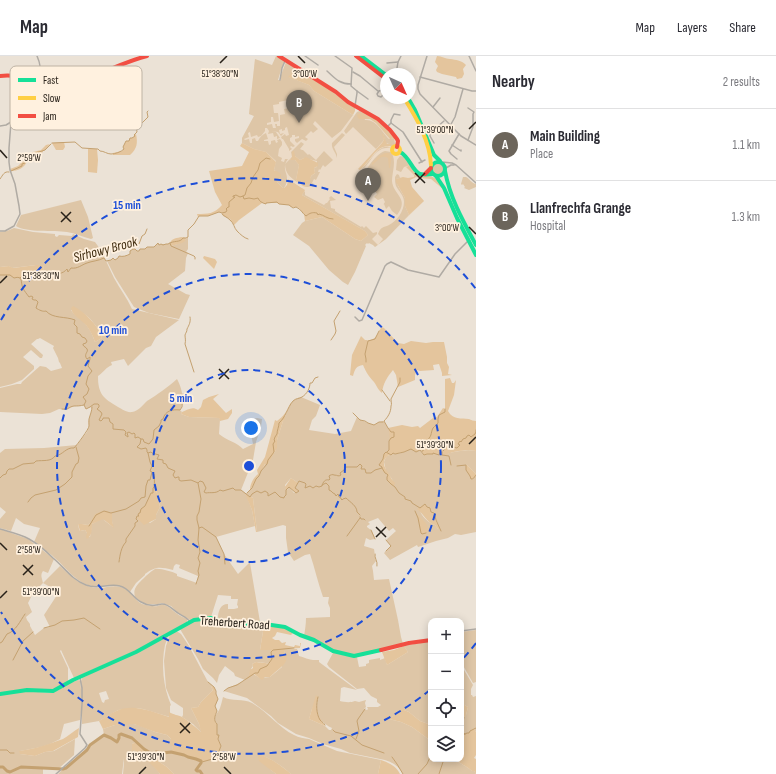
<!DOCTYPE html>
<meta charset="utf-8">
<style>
body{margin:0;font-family:"Sofia Sans Condensed",sans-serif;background:#f7f7f7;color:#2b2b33}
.controls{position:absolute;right:12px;bottom:12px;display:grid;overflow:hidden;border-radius:8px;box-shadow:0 2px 10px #0003}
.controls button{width:36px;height:36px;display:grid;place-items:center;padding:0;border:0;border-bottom:1px solid #e1e1e2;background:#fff;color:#2b2b33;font:20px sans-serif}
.compass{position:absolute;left:380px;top:12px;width:36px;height:36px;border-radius:50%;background:#fff;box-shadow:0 2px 10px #0003;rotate:135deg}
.you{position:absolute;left:251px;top:372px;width:14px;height:14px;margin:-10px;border:3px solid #fff;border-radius:50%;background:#1a73e8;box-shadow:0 0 0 6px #1a73e833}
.badge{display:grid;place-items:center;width:26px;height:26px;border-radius:50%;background:#6c655b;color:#fff;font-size:13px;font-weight:700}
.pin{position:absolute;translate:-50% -33px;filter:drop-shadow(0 1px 2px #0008)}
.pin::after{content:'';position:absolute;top:21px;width:14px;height:12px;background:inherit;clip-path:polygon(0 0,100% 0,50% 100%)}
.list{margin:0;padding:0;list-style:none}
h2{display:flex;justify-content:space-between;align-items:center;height:52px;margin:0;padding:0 16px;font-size:17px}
h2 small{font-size:13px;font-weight:400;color:#7c7c81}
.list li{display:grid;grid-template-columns:26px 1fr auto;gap:12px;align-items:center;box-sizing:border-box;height:72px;padding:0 16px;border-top:1px solid #e1e1e2}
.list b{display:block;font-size:15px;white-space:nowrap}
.list p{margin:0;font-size:13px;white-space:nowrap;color:#7c7c81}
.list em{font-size:13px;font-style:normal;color:#7c7c81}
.icon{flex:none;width:22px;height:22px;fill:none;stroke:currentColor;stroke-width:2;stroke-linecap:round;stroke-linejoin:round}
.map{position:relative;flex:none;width:476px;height:718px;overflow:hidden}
header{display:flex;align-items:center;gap:24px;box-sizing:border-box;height:56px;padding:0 20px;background:#fff;border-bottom:1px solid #e1e1e2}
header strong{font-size:19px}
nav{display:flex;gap:22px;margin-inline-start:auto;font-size:14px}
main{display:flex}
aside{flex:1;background:#fff}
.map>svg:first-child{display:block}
.built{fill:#ecdbc7}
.green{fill:#dec6a7;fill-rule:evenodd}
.forest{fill:#e4c59d}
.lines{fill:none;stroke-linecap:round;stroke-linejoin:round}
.stream{stroke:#c4a170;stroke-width:1}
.river{stroke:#c4a170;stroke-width:3}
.street{stroke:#b0aba4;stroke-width:1.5}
.fast{stroke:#16e098;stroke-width:4}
.slow{stroke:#ffcf43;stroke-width:4}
.jam{stroke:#f24e42;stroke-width:4}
.ticks{fill:none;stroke:#282119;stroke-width:1.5}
.ring{fill:none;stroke:#1d4ed8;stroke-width:2;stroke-dasharray:7 5}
.labels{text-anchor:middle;stroke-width:3.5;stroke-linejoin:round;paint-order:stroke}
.street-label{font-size:13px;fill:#282119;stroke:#fff1df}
.water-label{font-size:14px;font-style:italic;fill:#3d290c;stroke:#fff1df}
.key{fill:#fff1df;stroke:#beb3a4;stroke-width:1}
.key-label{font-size:11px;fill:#282119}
.ticks-label{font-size:10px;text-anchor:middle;fill:#282119;stroke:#fff1df;stroke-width:3.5;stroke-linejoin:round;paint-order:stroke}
.centre{fill:#1d4ed8;stroke:#fff1df;stroke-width:2}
.ring-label{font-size:12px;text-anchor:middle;font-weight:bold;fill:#1d4ed8;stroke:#fff1df;stroke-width:3.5;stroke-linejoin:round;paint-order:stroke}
</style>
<header>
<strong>Map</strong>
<nav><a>Map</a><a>Layers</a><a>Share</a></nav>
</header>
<main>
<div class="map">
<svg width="476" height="718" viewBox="0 0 476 718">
<rect width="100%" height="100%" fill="#ebe2d6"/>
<polygon class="built" points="255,3 277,24 281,25 282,22 309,29 314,35 352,59 354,59 357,56 360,54 366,57 376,63 398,85 413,113 417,118 415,122 410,124 412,131 424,145 386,183 375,191 373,189 369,187 342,162 302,139 302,131 292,126 249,91 242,87 242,82 254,60 249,58"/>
<g class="green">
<path d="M 276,0 L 278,0 L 285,4 L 281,14 L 278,24 L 281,24 L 281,19 L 286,6 L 296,13 L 289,21 L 309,29 L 314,35 L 353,59 L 341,75 L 332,82 L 315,65 L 313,68 L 318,73 L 313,77 L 311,75 L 305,81 L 308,83 L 306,85 L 302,83 L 297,87 L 295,85 L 295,83 L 299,82 L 299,80 L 295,81 L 295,79 L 292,79 L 292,81 L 290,82 L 290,85 L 295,90 L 293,91 L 291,90 L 290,91 L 292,93 L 289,95 L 289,93 L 283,83 L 282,83 L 281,81 L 285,78 L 286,80 L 289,79 L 287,71 L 285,72 L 285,74 L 282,75 L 282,73 L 279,74 L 280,78 L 284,77 L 281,80 L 278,76 L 271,75 L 276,76 L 280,82 L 277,83 L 277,80 L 274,81 L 273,77 L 268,78 L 269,75 L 267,72 L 265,72 L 265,75 L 261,80 L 258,81 L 257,79 L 251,81 L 250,76 L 248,77 L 249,81 L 244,83 L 245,84 L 249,83 L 250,87 L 252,87 L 252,83 L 255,82 L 256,85 L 258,85 C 260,81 262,79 266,77 L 268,83 L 264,84 L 264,85 L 268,85 L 269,89 L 271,88 L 271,85 L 275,84 L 276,87 L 278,86 L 277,84 L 280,83 L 282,86 L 282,89 L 279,93 L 278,100 L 282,102 L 281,105 L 284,106 L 285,103 L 288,103 C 279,115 293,119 284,132 L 283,132 L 277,126 L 275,114 L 274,114 L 276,105 L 266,96 L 254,93 L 242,87 L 242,82 L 254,60 L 249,58 L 255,3 L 272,9 ZM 288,44 L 289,52 L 284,53 L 285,58 L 280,59 L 280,70 L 277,70 L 277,68 L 275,68 L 276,72 L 273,72 L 272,68 L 267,69 L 267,67 L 271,66 L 271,61 L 273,61 L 274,66 L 279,65 L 278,57 L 274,57 L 273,49 L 279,48 L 279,46 Z"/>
<path d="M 360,55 L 362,55 L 365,64 C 376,63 382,76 389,83 L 394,82 L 395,88 C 390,94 386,90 380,94 C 372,98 369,110 361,114 L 378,94 L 384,91 L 391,91 L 389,88 L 386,87 L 383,78 L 384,84 L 376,93 L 353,71 L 346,78 L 344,75 L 357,56 Z"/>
<path d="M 342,77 L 345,79 L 334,91 L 337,98 L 337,102 C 336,96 331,93 332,87 Z"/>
<path d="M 301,86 L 304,88 L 300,93 L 302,94 L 303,94 L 308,99 L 309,98 L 316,104 L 324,95 L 333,104 L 325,111 L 323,109 L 320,114 L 319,113 L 318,116 L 320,116 L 316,124 L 314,123 L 312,127 L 314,128 C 311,131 307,132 303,130 C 310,129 308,125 311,121 C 311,120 314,118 315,117 L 314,112 L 317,111 L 317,105 L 304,102 L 300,104 L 295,100 L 293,101 L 290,104 L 295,104 L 299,109 L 296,124 L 299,127 C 291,123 285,117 285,108 L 292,101 L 291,96 Z"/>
<path d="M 385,95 L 391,96 C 397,104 392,116 392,125 C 393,139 410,142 397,159 L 392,155 L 389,150 L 386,153 L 384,148 L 383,149 L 385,146 L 383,142 L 378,144 L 374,141 L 377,138 L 375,135 L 372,136 L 372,138 L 366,133 L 369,130 L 367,127 L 364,128 L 363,130 L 361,127 L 358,129 C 363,119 374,98 385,95 Z"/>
<polygon points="400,100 404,101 411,109 404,111 401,116 396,114 397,104"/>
<circle cx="439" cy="113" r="6"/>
<path d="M 397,118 L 399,119 L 400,122 L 396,123 L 398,130 L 405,142 L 405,150 L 409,159 L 386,183 L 375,191 L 373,189 L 369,187 L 368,188 L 367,187 L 365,189 L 366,190 L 355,216 L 348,229 L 343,226 L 329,214 L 309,190 L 293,179 L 302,167 L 305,165 L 322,161 L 355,183 L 361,185 L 368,179 L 365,175 L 302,139 L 304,135 L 305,136 L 305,139 L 324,149 L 326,147 L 327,147 L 330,143 L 329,142 L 331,140 L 336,144 L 330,145 L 331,152 L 335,153 L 335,155 L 338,157 L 361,171 L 362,170 L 364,172 L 366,170 L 373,177 L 377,176 L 377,178 L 372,183 L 378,189 L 383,183 L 378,178 C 381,170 383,172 389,169 C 397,165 404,155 404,146 C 404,139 399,136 396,130 C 395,127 395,124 395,121 Z"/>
<path d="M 463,121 L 466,121 C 470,123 471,127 476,128 L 476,131 L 469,134 L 464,132 L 465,131 L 463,128 L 462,129 L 461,128 Z"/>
<path d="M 81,144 L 88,161 L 93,182 L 91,183 C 83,181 75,177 67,176 C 54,174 27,177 16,170 L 21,159 Z"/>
<path d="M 14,172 L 33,176 L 55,178 L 55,180 L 57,181 L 59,179 L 72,180 L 73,178 L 84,183 L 95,186 C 103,196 108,210 114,222 C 120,233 127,242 132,253 L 179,264 L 156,281 L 151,290 L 146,292 L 128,310 L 124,303 L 111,306 L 112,309 C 106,311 103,317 98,320 C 98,338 103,342 118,351 C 122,353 127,357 132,356 C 138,355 143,349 147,345 C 158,338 167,332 177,323 C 182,332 185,345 180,354 L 182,356 L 181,358 L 189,361 L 219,362 L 220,363 L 219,378 C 227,385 237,386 243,393 L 253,388 L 249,369 L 250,364 L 257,362 L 262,363 L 261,371 L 256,386 L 253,404 L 241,434 L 246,438 L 252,432 L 256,423 L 259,420 L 261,415 L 263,413 L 265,408 L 275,396 L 277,389 L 277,384 L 283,365 C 288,356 289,343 301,341 L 320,349 L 316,360 L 312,364 L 309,374 L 335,378 L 351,375 L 357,361 C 361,365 369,367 374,369 L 379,366 L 384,365 C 386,369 389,373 390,377 C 391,381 389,389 389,394 C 383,399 385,396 383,403 L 380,407 L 388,419 L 391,428 L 394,430 L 392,423 L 386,415 L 384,406 L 385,403 L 387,400 L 391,398 L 401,397 L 411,393 L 420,394 L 424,399 L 427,398 L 432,398 L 433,397 L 436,398 L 440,396 L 442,396 L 442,399 C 453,396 465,393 476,395 L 476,418 L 467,409 L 466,414 L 473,423 L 476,419 L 476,476 L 461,479 L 455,478 L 448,482 L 436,485 L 418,491 L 417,489 L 390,504 L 384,497 L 391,490 L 386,484 L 396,475 L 393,472 L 389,475 L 378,462 L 368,466 L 370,468 L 367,470 L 367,471 L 372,475 L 375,483 L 370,484 L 366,482 L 364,490 L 374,493 C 375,497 374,501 376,505 L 372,510 L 373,515 L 374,524 L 389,523 L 398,564 L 401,581 L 403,588 L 393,591 L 358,599 L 352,599 L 333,594 L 328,592 L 312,582 L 304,580 C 305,574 306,568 306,562 L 330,561 L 330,552 L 328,547 L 329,541 L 323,541 C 318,527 315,513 310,498 L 305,499 L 294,505 L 288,496 L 286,482 L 286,470 L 283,469 L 257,476 L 253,442 L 246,438 L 252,454 L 255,470 L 216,481 L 224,498 L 238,518 L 249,507 L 250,507 L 260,566 L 235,568 L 218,562 C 218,556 220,548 228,548 L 228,553 L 234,553 L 238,552 L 238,550 L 237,549 L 238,543 L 231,543 L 231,540 L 218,539 L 211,561 L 190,564 L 177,556 L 171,550 L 162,547 L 158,548 L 147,548 L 141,546 L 135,541 C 134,537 134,534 136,531 C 138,527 151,515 155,513 C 160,512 173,516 177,518 L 177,520 L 197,527 L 198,520 L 179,512 L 180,509 L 176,508 L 174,510 L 173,514 C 160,511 156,510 145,518 L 145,519 L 136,527 L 130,536 C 115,522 102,535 85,528 C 74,523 66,512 57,504 C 50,497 42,492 34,486 L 40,472 L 24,468 L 16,462 L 11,475 L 0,472 L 0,463 L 6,456 L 0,451 L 0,397 L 5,393 L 44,392 L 77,389 L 87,376 L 89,370 L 88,366 L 92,353 L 91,351 L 86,353 L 84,349 L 83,349 L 79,350 L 73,350 L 67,354 L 59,353 L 50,357 L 42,358 L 0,356 L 0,332 L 17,328 L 21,328 L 22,326 L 40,310 L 46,311 L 51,315 L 62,312 L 60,307 L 59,306 L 58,302 L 53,292 L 54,290 L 40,282 L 38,283 L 37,283 L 31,288 L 43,299 L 42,302 L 40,302 L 31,294 L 23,301 L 34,310 L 34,313 L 22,324 L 12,328 L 0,331 L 0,219 L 10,219 L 16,221 L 19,221 L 25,217 L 32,217 L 33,215 L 44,215 L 43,209 L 36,209 L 12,212 L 9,210 L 0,211 L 0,176 L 7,175 ZM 71,254 C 74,255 78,255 81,256 C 90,260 99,273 102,282 L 95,286 C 92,277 88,270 81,263 C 77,260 74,259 71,254 ZM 291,422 L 298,427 L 295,432 L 299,435 L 294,437 L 289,431 L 287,434 L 285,429 ZM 155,428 L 160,451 L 156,459 L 156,463 L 150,467 L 139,460 L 151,439 L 153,437 L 153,432 L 154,431 ZM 425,448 C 431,456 438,463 438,473 L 435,469 C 429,467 419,459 420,452 ZM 103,455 L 112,457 L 112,465 L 113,471 L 105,465 L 103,462 L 92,468 L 91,475 L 90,481 L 87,480 L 87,477 L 85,474 L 80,475 L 79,473 L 78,468 L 82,468 L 88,469 Z"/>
<path d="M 188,181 L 188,193 L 186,196 L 188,197 L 186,202 L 185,215 L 168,228 L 186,238 L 190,239 L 179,263 L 149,257 L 134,251 L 115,221 L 107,205 L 111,204 L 113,202 L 115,204 L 118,202 L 119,200 C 123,201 126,200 130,198 L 130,195 L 133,193 L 135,193 L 137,195 L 139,195 L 140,193 L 145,193 L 147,191 L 154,191 L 158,187 L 159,189 L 161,188 L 168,188 L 170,187 L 171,190 C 180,187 182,187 188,181 Z"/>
<path d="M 0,473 L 28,483 L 54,503 L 48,517 L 43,515 C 40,519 42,522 43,527 L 60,510 C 71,521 83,532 99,532 C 107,532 112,529 121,531 C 130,533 134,544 142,548 C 147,549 153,551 158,550 C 161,549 160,548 164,549 C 169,550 172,554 176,557 C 180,560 183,561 187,563 L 187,566 L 137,594 L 74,622 L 61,594 L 60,595 L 68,612 L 68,625 C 51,637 48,633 29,633 C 19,633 9,635 0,637 ZM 43,527 L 59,536 L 44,559 L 50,571 L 44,572 L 35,579 L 30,570 L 30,568 L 27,564 L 26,561 L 32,556 L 28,547 L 33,537 Z"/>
<path d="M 212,563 L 223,566 L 223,567 L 225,568 L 226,567 L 232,569 L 264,569 L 260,594 L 271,594 L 272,603 L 269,608 C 264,606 260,607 256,606 L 252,608 L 253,610 L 251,613 L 253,618 L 260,622 L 270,621 L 282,611 L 282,609 L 285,606 L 284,593 L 297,593 L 299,600 C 303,601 310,604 313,604 C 315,604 317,604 319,604 L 319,606 L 357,634 L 344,631 L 341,632 L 340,645 C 344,646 350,647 355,645 L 359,646 L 366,644 L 365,647 L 366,651 L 364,653 L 367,654 L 368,653 L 367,651 L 378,651 L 381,649 L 377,646 L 377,643 L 371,640 L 364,632 L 357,633 L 329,611 L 327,608 L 333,597 L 335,596 L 347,600 L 357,601 L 359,611 L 366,610 L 366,608 L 369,607 L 369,604 L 380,602 L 380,604 L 385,602 L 387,609 L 408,596 L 404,590 L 431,585 L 431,669 L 420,665 L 409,656 L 404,654 L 392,661 L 385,662 L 401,666 L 412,671 L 431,685 L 431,703 L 455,703 C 460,708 467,710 472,715 L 474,715 L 476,718 L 403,718 C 398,710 394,707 385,704 L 350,697 L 341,693 L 323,688 L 309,682 L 296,678 L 278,667 L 271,660 L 247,642 L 224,635 C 230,630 239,628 245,624 L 235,620 L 234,617 L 225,610 L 219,619 L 217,627 L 213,622 L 203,613 L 198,603 L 180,573 L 193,565 ZM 318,641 C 313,655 319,666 332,672 L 331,674 L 329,674 L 325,670 L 309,663 L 312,653 Z"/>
<polygon points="476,574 476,626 473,627 461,606 461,576"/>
<polygon points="176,575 178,576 181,578 189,590 208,626 213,630 211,631 213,634 201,646 198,651 191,652 199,668 202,677 193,668 182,661 183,659 183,652 171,644 166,632 164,605 166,590 169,581 171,578"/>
<path d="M 168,580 C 167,583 166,586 165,589 C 161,608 163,631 171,649 L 170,650 L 170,661 L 143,653 L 136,652 L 118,654 L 99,665 L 82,668 L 81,626 L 82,622 ZM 106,635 L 109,643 L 105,644 L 104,647 L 102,646 L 99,637 Z"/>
<polygon points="461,609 473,629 471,633 471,639 472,639 473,641 476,640 476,676 474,673 469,677 461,677 461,656 461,659 466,659 468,651 461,647"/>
<path d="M 78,624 L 80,625 C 82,637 82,652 80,664 L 64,668 L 60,683 L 50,688 L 41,691 L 20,695 L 20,698 L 35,700 L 45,696 L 54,695 L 75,683 L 74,699 L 58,713 L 43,713 L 43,718 L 0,718 L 0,639 L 27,635 L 50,637 L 59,634 L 65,629 Z"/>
<path d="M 223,641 C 232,646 243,642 252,647 C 268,656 278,671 294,679 C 299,682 304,682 309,683 L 337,695 L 381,704 L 378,718 L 291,718 C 281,709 270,702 258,698 L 271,714 L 276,718 L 174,718 L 167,711 L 155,703 L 152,698 L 144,693 L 136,686 L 132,688 L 133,693 L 146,703 L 154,710 L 160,718 L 123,718 L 124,707 L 124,702 L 122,718 L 58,718 L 63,713 L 66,712 L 87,694 L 90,689 L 104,679 L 103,673 L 115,669 L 129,667 L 134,668 L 141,670 L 155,676 L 167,679 L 171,683 L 173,691 L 172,696 L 184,699 L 188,701 L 196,703 L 202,706 L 216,702 L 221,690 L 217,679 L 217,668 C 212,660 217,659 220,652 C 221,649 222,645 223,641 Z"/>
</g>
<g class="forest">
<path d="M 437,0 C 442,0 445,3 450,3 C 456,4 461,4 466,9 L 463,13 L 464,18 L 462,22 L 457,23 L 456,21 L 442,18 L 437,16 L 436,14 L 438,10 L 435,6 Z"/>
<polygon points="296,13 327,32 355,52 355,55 353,59 314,35 309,29 288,21"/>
<path d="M 362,55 C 375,61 386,71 395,82 L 394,83 L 393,82 L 391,83 L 390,83 L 376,67 L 370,63 L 359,63 L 357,60 L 358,58 L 362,57 Z"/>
<path d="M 136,78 C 138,87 137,93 130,99 L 113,99 L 113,97 L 122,95 L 124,93 L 123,91 L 126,85 L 129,85 L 130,82 L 132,82 L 135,80 L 134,79 Z"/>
<path d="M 382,78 L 383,78 L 387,88 L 393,88 L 392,89 C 389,91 386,90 383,91 C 374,94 369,106 362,112 L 360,114 L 358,113 L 382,87 L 384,84 Z"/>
<polygon points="64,86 65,91 63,94 56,94 52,87"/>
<path d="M 242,87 L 254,93 L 266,96 L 276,106 L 274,114 C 278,116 281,116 281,121 L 277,124 L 277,126 L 283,132 L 284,132 L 287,129 L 288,123 L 305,134 L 302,139 L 365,175 L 368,179 L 361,185 L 355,183 L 322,161 L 305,165 L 304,158 C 301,156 300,151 296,151 C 294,151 293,151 291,151 L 289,149 L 279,148 L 277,147 L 266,147 L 266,148 L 262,147 L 239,164 L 234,169 L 230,163 L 223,160 L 222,157 L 219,156 L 208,160 L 199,160 L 198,161 L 197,158 C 208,158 214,158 222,149 L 215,136 L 209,115 L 242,110 L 249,96 L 240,90 Z"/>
<path d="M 50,88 L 45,94 L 43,95 L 43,96 L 41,97 L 35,98 L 27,105 C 25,112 17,115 11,115 L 10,113 L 18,110 L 24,104 L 24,103 L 33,96 L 41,94 L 46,89 Z"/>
<polygon points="88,93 97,93 98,104 97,117 88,116"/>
<polygon points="293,95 294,95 295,100 300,104 306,101 318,107 318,110 314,112 315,117 311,120 310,126 305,130 303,130 296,124 299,109 295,104 290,104 292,101 292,96"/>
<path d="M 385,97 L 389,97 L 392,99 L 390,112 L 389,112 L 388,102 C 381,98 378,105 372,109 L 372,107 L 379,100 Z"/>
<path d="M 411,109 C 413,113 415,117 419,119 C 422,121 426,120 429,120 C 436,121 441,127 443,133 L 431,123 L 419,122 L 416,121 L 410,124 L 412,131 L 424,145 L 409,159 L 405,150 L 405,142 L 396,126 L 396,123 L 403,121 L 408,122 L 414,121 L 414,119 L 406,111 Z"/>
<path d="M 182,181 L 186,182 L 185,185 L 182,187 L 171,190 L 170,187 C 172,182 177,182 182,181 Z"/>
<polygon points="204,200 215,203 217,206 214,213 203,202"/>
<polygon points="36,209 43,209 44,215 41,216 40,215 34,215 32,217 26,217 24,219 23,219 20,222 17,221 14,222 10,219 0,219 0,211 9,210 13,212"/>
<path d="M 73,250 C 86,257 97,268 102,282 L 95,286 C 93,280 90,274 86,269 C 81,263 72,260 71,252 Z"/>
<path d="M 382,271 L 384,272 L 398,287 L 404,288 L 411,285 L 426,287 L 433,286 L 444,286 L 447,301 L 447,307 L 449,311 L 448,318 L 452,319 L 442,320 L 442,317 L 439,308 L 433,309 L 434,314 L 420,315 L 417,314 L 415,319 L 415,324 L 398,331 L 396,319 L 393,314 C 387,321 383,328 382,337 C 378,334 377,330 374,326 C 368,319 367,318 363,309 C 356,310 355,313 353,320 L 350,319 L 352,299 L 361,280 L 365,284 C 376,285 376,280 381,272 Z"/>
<path d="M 450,322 L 452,327 L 454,327 L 456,324 L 454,339 L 448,355 C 453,364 461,362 469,363 C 471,364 474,365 476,365 L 476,395 C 468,393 451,395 444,400 L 442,399 L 442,396 L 440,396 L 439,399 L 433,397 L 433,398 L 427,398 L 424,399 L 421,394 L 416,396 L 411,393 L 404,396 L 393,398 L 391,399 L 390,398 C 381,404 383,410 389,418 C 391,422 392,424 395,427 L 394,430 C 391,429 387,424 387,421 L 388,419 L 387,418 L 385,417 L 382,414 L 382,411 L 379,409 L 383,403 L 384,398 L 385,397 L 389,394 C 389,385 391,380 388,372 L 402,369 L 412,371 L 418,370 L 420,372 L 433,362 L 437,361 L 443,352 L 445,353 L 445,323 Z"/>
<path d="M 219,338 L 213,343 L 226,357 L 232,353 L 232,357 L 228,363 L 220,365 L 219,362 L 189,361 L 181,358 L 182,356 C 188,354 192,350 198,354 L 201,351 L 203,344 L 209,341 Z"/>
<path d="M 292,346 L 285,359 L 285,363 L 283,365 L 277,384 L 277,392 L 268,408 L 265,408 C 261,417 256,425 250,434 C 250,428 254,421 258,418 L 257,414 L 265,401 L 275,364 L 277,365 C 284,360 287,355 290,348 Z"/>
<path d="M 466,409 L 467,409 L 476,418 C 476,420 475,423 471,423 L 470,420 L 466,414 Z"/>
<polygon points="291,422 298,427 295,432 299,435 296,437 289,431 286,434 285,431"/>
<polygon points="154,424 155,424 156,433 160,451 156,459 156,463 144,469 137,462 137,460 138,460 138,459 139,457 140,457 141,453 145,450 151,437 153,437 153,432 154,431"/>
<polygon points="246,438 253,442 257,476 256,476 252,454 246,440"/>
<path d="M 425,448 L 427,451 L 430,452 L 431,456 C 436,458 434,461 436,465 C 437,467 439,470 440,472 L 438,473 L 435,469 C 426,466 424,458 417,453 Z"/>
<path d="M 103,455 L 108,455 L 109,457 L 112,456 L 112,465 L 114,472 L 103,463 L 92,468 C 92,473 92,480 87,483 L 86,481 L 87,477 L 85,474 L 80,475 L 78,468 L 82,468 L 88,469 L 91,466 L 95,458 Z"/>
<polygon points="416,458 417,458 426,467 429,476 422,478 421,477 418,462"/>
<path d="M 264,569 L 286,572 L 293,577 L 291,579 L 277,576 L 275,580 L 272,582 L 275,584 L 279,584 L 282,587 L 286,586 L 285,589 L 294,591 L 295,589 L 300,590 L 300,587 L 301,587 L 300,592 L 285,593 L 284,597 L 287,599 C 288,609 276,614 270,621 L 265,621 L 262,624 L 254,618 L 247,623 L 246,622 L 249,620 L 250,614 L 253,612 L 253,610 L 252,608 L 256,606 C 260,607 264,606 269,608 L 272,603 L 271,594 L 260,594 Z"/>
<polygon points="404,590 408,596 387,609 382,596 394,594"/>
<path d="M 213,630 C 217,634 215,639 218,643 L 215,650 L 217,655 C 215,660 213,664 217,668 L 217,679 L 219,679 L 218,683 L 221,690 L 217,700 L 216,702 L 202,706 C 197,703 193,703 188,701 C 182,699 178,697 171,696 L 173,691 L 170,687 L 171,683 L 167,679 L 155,676 L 134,668 L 115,669 L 103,673 L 99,665 C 105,661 110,658 116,655 C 133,647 153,656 169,661 L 169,656 C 174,659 178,659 182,661 C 189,665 195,671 201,676 L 199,668 L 191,652 L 198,651 L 201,646 L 213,634 L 211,631 Z"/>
<polygon points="316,639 318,641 316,649 318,659 325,670 309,663"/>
<polygon points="461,647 468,651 466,659 464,661 461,659"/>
<polygon points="403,652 404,654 409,656 420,665 431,669 431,685 412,671 401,666 385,662 386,659 392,661"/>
<path d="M 79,672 L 78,681 L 53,695 L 45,696 L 35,700 L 20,698 L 19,695 C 35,693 49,688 63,683 C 68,680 74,675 79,672 Z"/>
<path d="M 474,673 L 476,676 L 476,699 L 474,702 L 476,703 L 476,718 L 474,715 L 472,715 C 467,710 460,708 455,703 L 461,703 L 461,677 L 469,677 L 470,675 Z"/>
<path d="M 136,686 L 144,693 L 152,698 L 155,703 L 167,711 L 174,718 L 160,718 C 152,708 144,702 134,694 L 132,695 L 132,688 Z"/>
<path d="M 257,697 C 270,702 281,709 291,718 L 276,718 L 259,705 Z"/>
<path d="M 381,704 C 389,707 396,710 400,718 L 378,718 Z"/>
</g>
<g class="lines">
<g class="stream">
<path d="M 52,87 L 75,86 L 82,92 L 98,93 L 100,95 C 104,95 107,98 111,98 C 115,98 121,96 124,93 L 123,91 L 126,85 L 129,85 L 130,82 L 132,82 L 135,80 L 134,79 L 137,76 L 136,70 L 140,66 L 142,67 L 148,61 L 147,56 L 148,55"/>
<path d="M 11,115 L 22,110 L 22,108 L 25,107 L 25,104 C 28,103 31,101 34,99 L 34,97 L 39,96 L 45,94 L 51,88"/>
<path d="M 0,123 C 3,119 4,115 9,116"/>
<polyline points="243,140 245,139 247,132 251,127 253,121 258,114 260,107 266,102 270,103"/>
<path d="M 222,158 C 225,161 227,161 230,164 C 234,167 234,172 237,175 C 240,178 244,182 248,183"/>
<polyline points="170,187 171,190 194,200 195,201 195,203"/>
<polyline points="133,192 133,190 139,188 142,180 145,178 147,173"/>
<path d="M 0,219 L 10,219 L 14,222 C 24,219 20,227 23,232 C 24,235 27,238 29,241 L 31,240 L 33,241 L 32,243 L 34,244 L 36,244 L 38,246 L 36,252 C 39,254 43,256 46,255 C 53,263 65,260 75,264 L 74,268 L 77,271 L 77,277 L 80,278 L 82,281 L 85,282 L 87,285 L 86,287 L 83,288 L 83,289 C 84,291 86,291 87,293 C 89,296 83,298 87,303 L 90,301 L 90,303 L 88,310 L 92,315 L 88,320 L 86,328 L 89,333 L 87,338 L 83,341 L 86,345 L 84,349 L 86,353 L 90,351 L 94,348 L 98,348 L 99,349 L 99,351 L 97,353 L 101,356 L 102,358 L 99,364 L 101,365 L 103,363 L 103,362 L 109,362 L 110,366 L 113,368 L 113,373 L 124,374 L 126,376 L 125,379 L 128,381 L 128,380 L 127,377 L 129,376 L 132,378 L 134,377 L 135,378 L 135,382 L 138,381 L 141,383 L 140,388 L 137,391 L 141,393 L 146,392 L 147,394 L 147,396 L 148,397 L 151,396 L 152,397 L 159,399 L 157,403 L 163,404 L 163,407 L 166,408 L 168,412 L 175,415 L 173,419 L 175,422 L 178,421 L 179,421 L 179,424 L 181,425 L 191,424 L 198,427 L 200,425 L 203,426 L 206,432 L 204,436 L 206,437 C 210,436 216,438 220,434 L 223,435 L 233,432 L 235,434 L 241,434 L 250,441 L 252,438 L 257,435 L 261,437 L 265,435 L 268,437 L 268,440 L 275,436 L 280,441 L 284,442 L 284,441 L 286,439 L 286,434 L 289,431 L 296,437 L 299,435 L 295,432 L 299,425 L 305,427 L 306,428 L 305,432 L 310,430 L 313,432 L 316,430 L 319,431 L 322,430 C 323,426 325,423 329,424 L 330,423 L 329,420 C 330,419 333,418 334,419 C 338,419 338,421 341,419 L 340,417 L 344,414 L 346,411 L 357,411 L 360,408 L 362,410 L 361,413 L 365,413 L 366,417 L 371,417 L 375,414 L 382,412 L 382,411 L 379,409 L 383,403 L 384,398 L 386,396 L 391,399 L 393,397 L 395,398 L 404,396 L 411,393 L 416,396 L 420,394 L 424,399 L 427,398 L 433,398 L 433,397 L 439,399 L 440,396 L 442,396 L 442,399 L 449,400 L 451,409"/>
<path d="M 20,222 L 24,218 L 24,219 L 25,217 L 32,217 L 33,215 L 40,215 L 41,216 C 45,215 48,216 52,215 C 56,219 63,218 67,213 L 68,216 L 71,212 C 78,213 81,209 87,207 C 92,205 98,205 104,202 L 106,205 L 111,204 L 113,202 L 115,204 L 118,202 L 119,200 C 123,201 126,200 130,198 L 130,195 L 133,193 L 135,193 L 137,195 L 139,195 L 140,193 L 145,193 L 147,191 L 154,191 L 158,187 L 159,189 L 161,188 L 163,189 L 166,188 L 168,188 C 174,184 180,187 183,182 L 186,182 L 188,181 L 188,174 L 194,168 L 199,160 L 208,160 L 219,156 L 222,157 L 226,156 L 227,154 L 226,153 L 228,151 L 229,151 L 229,146 L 235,141 L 233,141 L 233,140 L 236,139 L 240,141 L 243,140 L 244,143 L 249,142 L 254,143 L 258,142 C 259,145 262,147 266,148 L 266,147 L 277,146 L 279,148 L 289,149 L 293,152 L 296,151 C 301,153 302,157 306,160 C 310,157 312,156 317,157 L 318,159 L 319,158 C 324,159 327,163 333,163"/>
<path d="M 190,261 C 191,266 189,269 187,273 C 187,276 186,276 185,279 C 185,282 186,284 185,288 L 194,316"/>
<polyline points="331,284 335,278 336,275 334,265 340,255"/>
<polyline points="366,306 366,303 365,298 368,285 375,283 379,275"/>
<polyline points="382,334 390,345"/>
<path d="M 62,353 C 69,354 68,351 74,350 C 77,350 80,350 84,349"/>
<polyline points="353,357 360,364 365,365 368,367 374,369 379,366 383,366"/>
<polyline points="476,374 476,376"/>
<path d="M 141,383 L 143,383 L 144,386 L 149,388 L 153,383 L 154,374 L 159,370 L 161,366 L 161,364 L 163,363 C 165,355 172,353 180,354 L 182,351 L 183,338"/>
<path d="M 422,395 L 423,395 L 425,386 C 433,380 430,378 433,372 C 435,370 437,368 438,367 L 438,363 L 439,359 L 445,356 L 445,353"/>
<path d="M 443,395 L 444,394 L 445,391 C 449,392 453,390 457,392 L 460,389 L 458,388 L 460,385 L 461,386 L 463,383 L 466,382 L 467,380 L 469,379 L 471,381 L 475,378 L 476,376"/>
<path d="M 387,396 L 389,394 L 389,385 L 391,382 L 394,381 L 394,376 L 391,376 L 388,372 L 384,365 C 388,361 391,356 391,350 C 392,348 391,346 391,343 L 400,326 L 400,322"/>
<path d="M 457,410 L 466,409 L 466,414 L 470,420 L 471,423 C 475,423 474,420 476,419"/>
<polyline points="382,412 385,417 387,418 388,419 387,421 387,424 391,428 395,431 399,437 405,441 405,443 411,445 412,447 420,452 425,448 427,451 430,452 431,456 434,457 435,460 436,464 441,475"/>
<path d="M 0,422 L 3,419 L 6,418 L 7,415 L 9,413 L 13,413 L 23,408 L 34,407 L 36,405 C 43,404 51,406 55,400 C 63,399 66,391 74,392 C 77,389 89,373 89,370 C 89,368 89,365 89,363 C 90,359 92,355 92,351"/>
<path d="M 322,429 L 326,427 L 329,430 L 329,434 L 331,435 L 333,437 L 335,438 L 336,440 L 338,438 L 339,441 L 341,442 L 341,443 L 342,444 L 343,443 L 346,442 C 350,446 357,450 357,456 L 360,459"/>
<path d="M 247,437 L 252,432 L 256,423 L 259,420 L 261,415 L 267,408 L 268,404 L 274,396 L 273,388 L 275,385 L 274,384 L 275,381 L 277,378 C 277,374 279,371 279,367 C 286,361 287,352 293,345 C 296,342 299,343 302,341 C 307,338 310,332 310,327 L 312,327 L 315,322 L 318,321"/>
<polyline points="28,446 31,442 35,439 56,434 65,428 72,421 72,416 76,408 78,407 79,402 76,391"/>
<polyline points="415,455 418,462 421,477 422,478 426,477"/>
<polyline points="360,461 361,463 364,463 365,464"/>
<polyline points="89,470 96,459 104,455 111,457 126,453 139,445 141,442 145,441 146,430 148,424 150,424 152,416 150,415 152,410 150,406 148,397"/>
<polyline points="199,472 202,471 216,481 224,498 225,508"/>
<polyline points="371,474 375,483"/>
<polyline points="347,480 360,462"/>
<polyline points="386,495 391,490 386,484"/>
<path d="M 375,498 C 374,502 378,505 377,510"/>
<path d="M 119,506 C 120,499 121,491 126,486 L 126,483 L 135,470 L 135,467 L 138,465 L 136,463 L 137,460 L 139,460 L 138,459 L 139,457 L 140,457 L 141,453 L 145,450 L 151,437 L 153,437 L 153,432 L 154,431 C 155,426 154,422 154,418 L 153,418"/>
<polyline points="196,528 199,519 198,515 200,507 198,502 200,496 198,484 199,472 197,464 197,460 199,456 201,443 198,427"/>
<polyline points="44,572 55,569 62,565 74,564 84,562 100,573"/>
<path d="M 0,587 L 2,586 L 7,578 C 16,575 20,565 25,558"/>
<polyline points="13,604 23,585 33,576"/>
<polyline points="224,635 228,632 237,629 255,617 258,617 260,613 267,610 272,603 271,596 273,594 294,592"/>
<path d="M 318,641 C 316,648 316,657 320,664 C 322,666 324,667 325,669"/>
<polyline points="461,656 461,659 464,661 462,672 462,676 465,678"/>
<polyline points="333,674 335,676 351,680 362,689 384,697"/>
<polyline points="461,680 467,677 469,677 470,675 476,672"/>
<polyline points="356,683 359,675 357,665 358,663 365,653"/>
<polyline points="0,694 7,694 10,697 14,697"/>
<polyline points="392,701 397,708 403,718"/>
<path d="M 202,706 L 216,702 L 217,700 L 221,690 L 218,683 L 219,679 L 217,679 L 217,668 C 213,664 215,660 217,655 L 215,650 L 218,643 L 216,638 L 216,635 L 214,631 L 208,626"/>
<polyline points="418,718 427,708 430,701 431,700"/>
<polyline points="439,718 444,703"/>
</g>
<polyline class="river" points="0,711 3,711 7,715 10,716 21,711 63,713 66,712 87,694 90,689 104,679 111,682 117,686 119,682 119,679 121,678 132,682 144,693 152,698 156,696 163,697 171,696 184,699 188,701 196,703 201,705 201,707 196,714 197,715 200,715 202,718"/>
<g class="street">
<path d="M 37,0 C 40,6 40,10 41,16 C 42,20 44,21 44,26"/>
<polyline points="305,0 318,9"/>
<polyline points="335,0 352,12 351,30 357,35 357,37 355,50"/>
<polyline points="427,0 418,29 418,33 420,38 456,75 461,80 476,89"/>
<polyline points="469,0 476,15"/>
<polyline points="387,7 398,6"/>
<polyline points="397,12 398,6 401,0"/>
<path d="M 327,15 C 335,22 339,28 351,28"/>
<polyline points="353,16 360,20 378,35"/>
<polyline points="420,21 472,35 476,35"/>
<polyline points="280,24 282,12 285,5"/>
<polygon points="382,34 385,37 381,41 378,40 377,38 379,35"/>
<polyline points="357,35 368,43"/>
<polyline points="433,51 440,42"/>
<polyline points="391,67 391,64 394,58 400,59"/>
<polyline points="0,70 6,69 11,66 20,53 36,38 43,26"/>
<polyline points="450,70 455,61 463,33"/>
<polyline points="387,71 391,67 403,76 422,106"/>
<polyline points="468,84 473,71 473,58 474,56 468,52"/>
<polyline points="434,87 430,80 430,77 444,65"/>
<polyline points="452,89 461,95 461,94"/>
<polyline points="457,103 451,98 449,95 459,78"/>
<polyline points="442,106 452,107 456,109 476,127"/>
<polyline points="419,107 425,104"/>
<polyline points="446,112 451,109 454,109"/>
<polyline points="0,175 5,175 14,170 20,158 19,150 15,128 10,114 9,106 9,92 11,66"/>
<polyline points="355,261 359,265 362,264 385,210 387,208 391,206 408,214 439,221 455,198 468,185"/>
<path d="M 0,473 C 10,476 20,478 29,483 C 38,488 46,495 53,502 C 64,511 72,524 86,529 C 99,534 108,527 120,530 C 129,532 133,542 141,546 C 146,549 151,550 156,549 C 158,549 160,548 162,548 C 169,548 173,554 178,557 C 182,560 187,561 190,566"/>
<polyline points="461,575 476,573"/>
<polyline points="56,718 85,692 87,689 80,678 82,648 82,632 80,622"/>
</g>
<g class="fast">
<polyline points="361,0 386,19"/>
<polyline points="408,42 415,54 434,99 440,105"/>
<path d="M 400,96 C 410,101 412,115 420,118 C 424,119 429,118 433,118"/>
<circle cx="438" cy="113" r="7"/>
<path d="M 445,115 C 450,142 463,165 476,189"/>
<polyline points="436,120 444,132 457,162 476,199"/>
<polyline points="0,638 27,634 53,635 73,624 136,596 194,564 211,562 233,569 258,567 285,571 300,579 314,584 333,595 354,600 381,594"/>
</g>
<g class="slow">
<path d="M 404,42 C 416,61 430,85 431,109"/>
<circle cx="396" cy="94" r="4"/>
</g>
<g class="jam">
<polyline points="279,0 336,36 348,46 378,63 390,74 397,83 398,85 397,91"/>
<polyline points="356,0 386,23"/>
<path d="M 0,20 C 22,17 42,29 64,28 C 77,27 89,22 100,17 C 116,11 131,4 147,0"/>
<polyline points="425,118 431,112"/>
<polyline points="381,594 409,587 431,584"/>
</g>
</g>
<path class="ticks" d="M 298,0 L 305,7M 220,7 L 227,0M 469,73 L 476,66M 0,94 L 7,102M 415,117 L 425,127M 415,127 L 425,117M 61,156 L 71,166M 61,166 L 71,156M 469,171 L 476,178M 0,227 L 7,220M 219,313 L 229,323M 219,323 L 229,313M 469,388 L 476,381M 376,471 L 386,481M 376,481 L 386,471M 0,487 L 7,494M 23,509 L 33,519M 23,519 L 33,509M 0,542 L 7,535M 180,667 L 190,677M 180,677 L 190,667M 224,711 L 231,718M 139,718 L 146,711"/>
<g class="ring">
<circle cx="249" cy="410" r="96"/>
<circle cx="249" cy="410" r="192"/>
<path d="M476 587A288 288 0 0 1 461 605M430 634A288 288 0 0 1 1 556M1 264A288 288 0 0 1 476 233"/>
</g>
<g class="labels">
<g class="street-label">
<text transform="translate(235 566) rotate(4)" y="5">Treherbert Road</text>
</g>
<g class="water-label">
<text transform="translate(105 193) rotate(-15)" y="5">Sirhowy Brook</text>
</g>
</g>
<rect x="10" y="10" width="132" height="64" rx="6" class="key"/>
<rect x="18" y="22" width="18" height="4" fill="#16e098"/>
<rect x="18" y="40" width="18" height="4" fill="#ffcf43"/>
<rect x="18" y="58" width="18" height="4" fill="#f24e42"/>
<g class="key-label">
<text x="43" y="28">Fast</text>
<text x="43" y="46">Slow</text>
<text x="43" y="64">Jam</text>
</g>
<g class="ticks-label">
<text x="220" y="21">51°38'30"N</text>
<text x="305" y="21">3°00'W</text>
<text x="435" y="77">51°39'00"N</text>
<text x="29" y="105">2°59'W</text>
<text x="447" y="175">3°00'W</text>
<text x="41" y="223">51°38'30"N</text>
<text x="435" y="392">51°39'30"N</text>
<text x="29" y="497">2°58'W</text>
<text x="41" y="539">51°39'00"N</text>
<text x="146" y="704">51°39'30"N</text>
<text x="224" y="704">2°58'W</text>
</g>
<circle cx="249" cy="410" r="6" class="centre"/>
<g class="ring-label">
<text x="127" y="153">15 min</text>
<text x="113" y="278">10 min</text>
<text x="181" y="346">5 min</text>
</g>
</svg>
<div class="controls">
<button>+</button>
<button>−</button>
<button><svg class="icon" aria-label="locate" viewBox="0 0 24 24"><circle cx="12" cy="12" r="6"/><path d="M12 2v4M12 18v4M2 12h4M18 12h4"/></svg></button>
<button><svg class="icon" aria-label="layers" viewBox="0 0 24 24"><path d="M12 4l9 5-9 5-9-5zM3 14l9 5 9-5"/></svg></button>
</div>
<svg class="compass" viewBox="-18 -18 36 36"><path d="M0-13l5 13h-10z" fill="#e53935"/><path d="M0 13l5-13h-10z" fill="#7c7c81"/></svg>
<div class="you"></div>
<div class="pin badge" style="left:368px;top:145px">A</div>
<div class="pin badge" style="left:299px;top:67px">B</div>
</div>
<aside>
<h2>Nearby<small>2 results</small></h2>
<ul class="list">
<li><span class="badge">A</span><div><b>Main Building</b><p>Place</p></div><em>1.1 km</em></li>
<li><span class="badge">B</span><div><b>Llanfrechfa Grange</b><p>Hospital</p></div><em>1.3 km</em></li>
</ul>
</aside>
</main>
